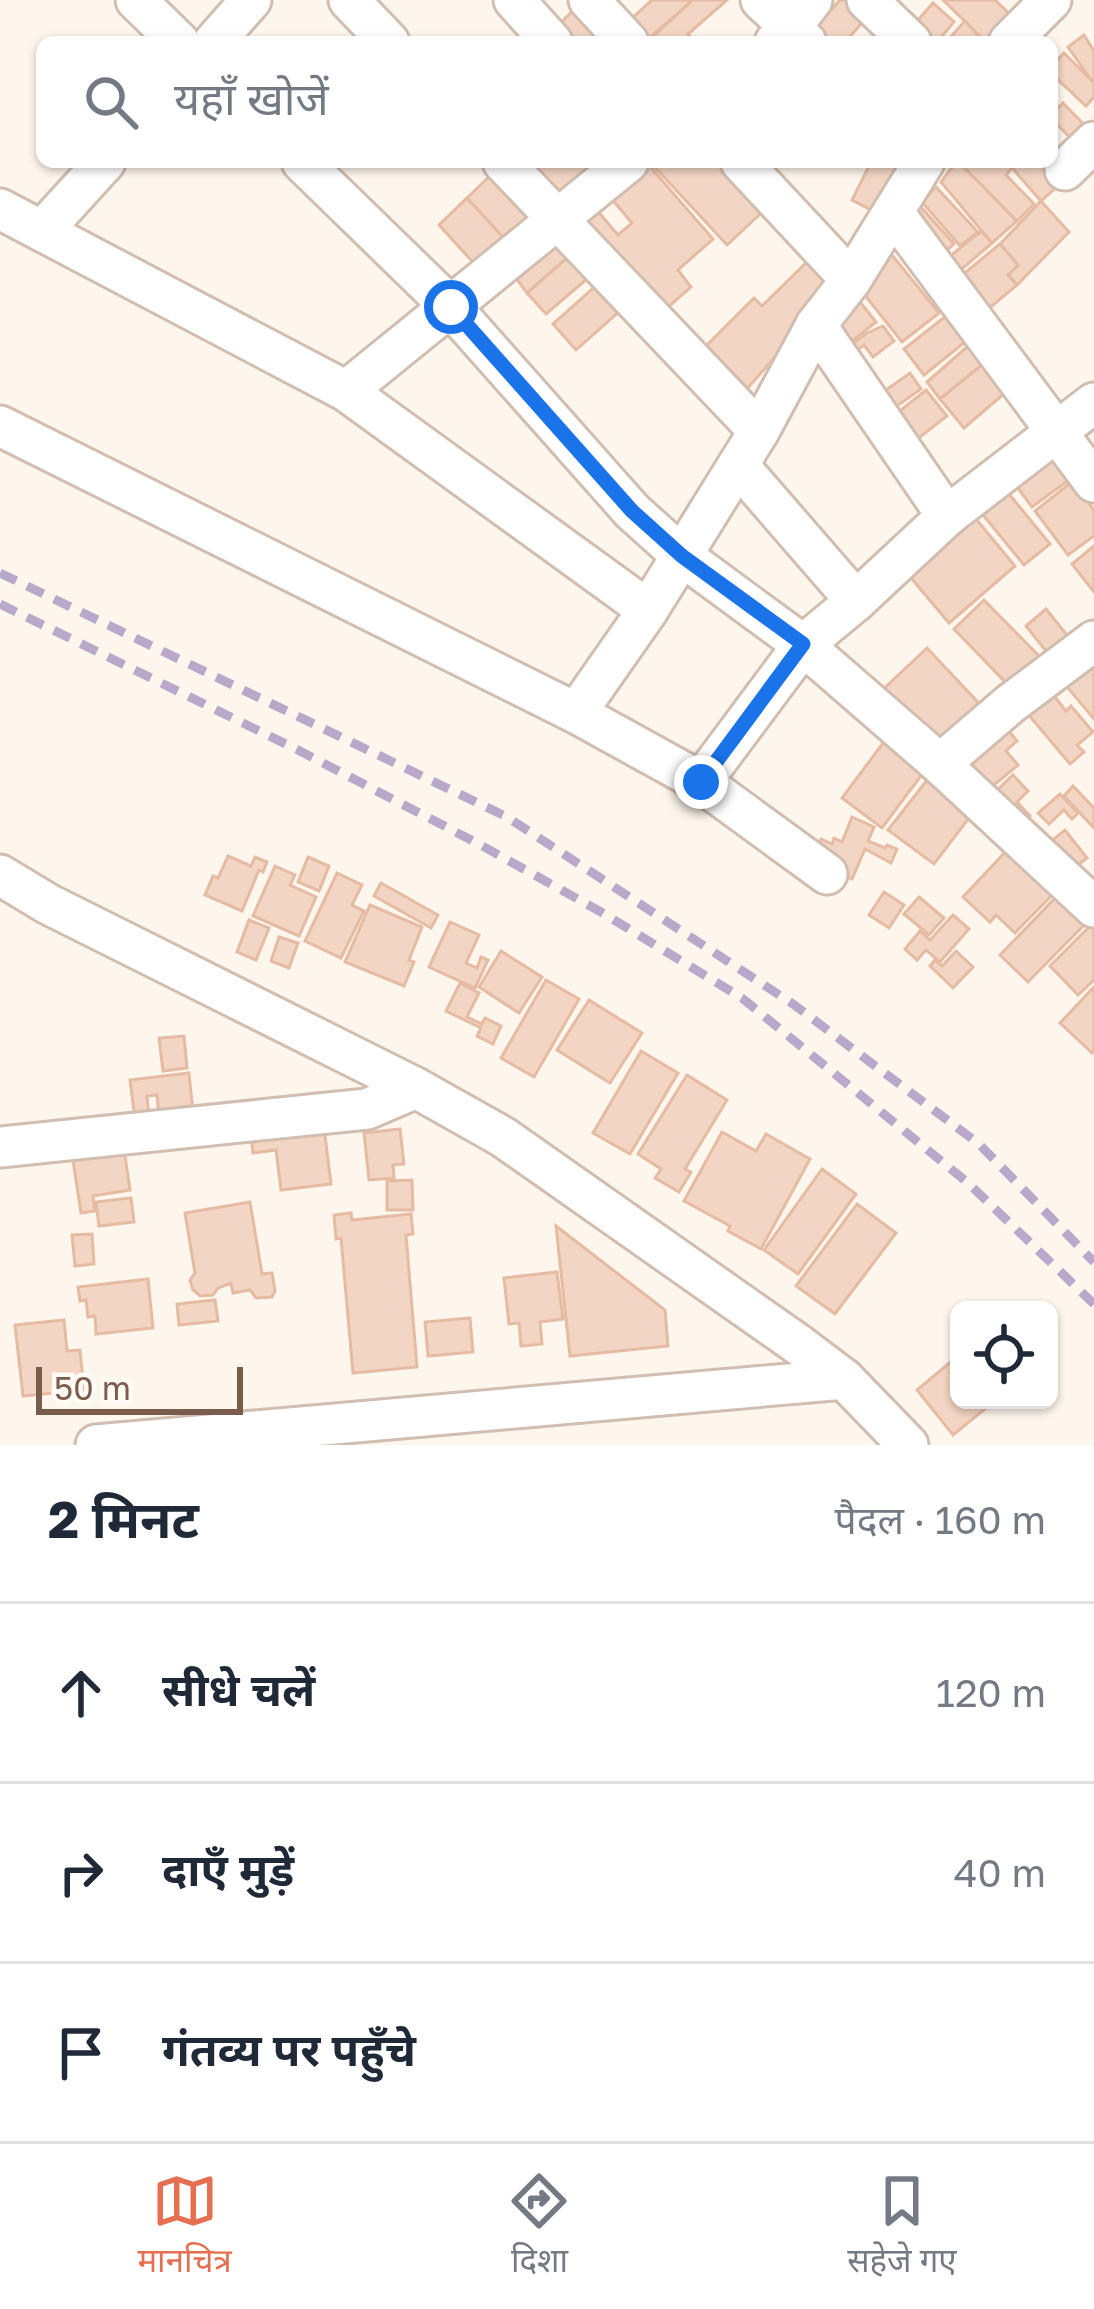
<!DOCTYPE html>
<html lang="hi">
<meta charset="utf-8">
<style>
body{margin:0;font-family:"Golos Text","Noto Sans Devanagari",sans-serif;background:#f2f2f3;color:#1f2937}
.controls{position:absolute;right:36px;bottom:36px;display:grid;overflow:hidden;border-radius:18px;box-shadow:0 3px 9px #0004}
.controls button{width:108px;height:108px;display:grid;place-items:center;padding:0;border:0;border-bottom:3px solid #e0e1e3;background:#fff;color:#1f2937;font:60px sans-serif}
.scale{position:absolute;left:36px;bottom:30px;width:207px;box-sizing:border-box;padding-left:12px;border:6px solid #7a5c4d;border-top:0;font-size:33px;line-height:42px;white-space:nowrap;color:#7a5c4d;-webkit-text-stroke:9px #fffaf3;paint-order:stroke}
.stop{position:absolute;width:36px;height:36px;margin:-27px;border:9px solid #1a73e8;border-radius:50%;background:#fff}
.stop.end{background:#1a73e8;border-color:#fff;box-shadow:0 3px 12px #0008}
.list{margin:0;padding:0;list-style:none}
h2{display:flex;justify-content:space-between;align-items:center;height:156px;margin:0;padding:0 48px;font-size:51px}
h2 small{font-size:39px;font-weight:400;color:#747a83}
.list li{display:grid;grid-template-columns:78px 1fr auto;gap:36px;align-items:center;box-sizing:border-box;height:180px;padding:0 48px;border-top:3px solid #e0e1e3}
.list b{display:block;font-size:45px;white-space:nowrap}
.list em{font-size:39px;font-style:normal;color:#747a83}
.icon{flex:none;width:66px;height:66px;fill:none;stroke:currentColor;stroke-width:2;stroke-linecap:round;stroke-linejoin:round}
.map{position:relative;flex:none;width:1094px;height:1445px;overflow:hidden}
.search{position:absolute;background:#fff;box-shadow:0 3px 9px #0004;left:36px;right:36px;top:36px;height:132px;display:flex;align-items:center;gap:30px;box-sizing:border-box;padding:0 42px;border-radius:18px;color:#747a83;font-size:45px}
.sheet{height:696px;background:#fff}
nav{display:flex;justify-content:space-around;align-items:center;box-sizing:border-box;height:168px;border-top:3px solid #e0e1e3;background:#fff;font-size:33px;color:#747a83}
nav a{display:grid;justify-items:center;gap:6px}
nav .on{color:#e76f51}
.map>svg:first-child{display:block}
.building{fill:#f3d5c3;stroke:#e6bba3;stroke-width:3}
.lines{fill:none;stroke-linecap:round;stroke-linejoin:round}
.minor-casing{stroke:#d1beb0;stroke-width:45}
.minor{stroke:#fff;stroke-width:39}
.rail{stroke:#b9a8c9;stroke-width:9;stroke-dasharray:18 12;stroke-linecap:butt}
.route{stroke:#1a73e8;stroke-width:15}
</style>
<div class="map">
<svg width="1094" height="1445" viewBox="0 0 1094 1445">
<rect width="100%" height="100%" fill="#fdf6ec"/>
<g class="building">
<polygon points="652,0 693,0 646,41 629,21"/>
<polygon points="693,0 727,0 688,34 695,42 647,42"/>
<polygon points="840,0 855,0 870,14 845,42 826,42 813,30"/>
<polygon points="943,0 995,0 1011,15 985,41"/>
<polygon points="582,2 608,42 561,42 551,32"/>
<polygon points="933,3 954,22 937,42 927,42 911,28"/>
<polygon points="965,21 984,42 946,42"/>
<polygon points="1084,35 1094,51 1094,79 1092,81 1068,47"/>
<polygon points="1064,53 1094,83 1094,97 1086,106 1052,74 1052,66"/>
<polygon points="1063,103 1094,135 1081,149 1052,119 1052,114"/>
<polygon points="518,162 598,162 557,202"/>
<polygon points="646,162 713,239 678,270 691,287 666,309 625,262 616,270 577,224 595,208 618,235 632,223 605,191"/>
<polygon points="650,162 732,162 771,204 727,245"/>
<polygon points="871,162 905,162 879,214 852,200"/>
<polygon points="956,162 959,162 1017,221 992,243 941,182"/>
<polygon points="959,162 1017,162 1006,175 1034,204 1017,221"/>
<polygon points="1021,162 1042,162 1061,183 1041,201 1013,169"/>
<polygon points="498,168 543,214 510,245 467,198"/>
<polygon points="936,187 978,232 960,246 922,202"/>
<polygon points="467,198 510,245 481,271 439,225"/>
<polygon points="1041,201 1069,232 1017,285 1008,275 1018,265 1000,244"/>
<polygon points="919,205 954,244 937,259 904,220"/>
<polygon points="981,231 992,243 949,280 938,266"/>
<polygon points="559,233 575,251 527,293 513,274"/>
<polygon points="883,244 939,313 902,342 860,289"/>
<polygon points="1000,244 1018,265 1008,275 1017,285 981,315 955,281"/>
<polygon points="575,251 594,273 546,314 527,293"/>
<polygon points="811,258 832,293 745,391 704,348 754,298 762,306"/>
<polygon points="599,283 622,309 576,350 553,324"/>
<polygon points="852,292 876,322 852,341 838,324"/>
<polygon points="946,316 965,342 924,375 904,349"/>
<polygon points="883,326 894,341 873,357 864,345 851,355 845,349 867,333"/>
<polygon points="968,346 983,364 940,399 927,382"/>
<polygon points="983,364 1006,392 964,428 940,399"/>
<polygon points="910,373 921,389 887,413 876,397"/>
<polygon points="926,390 947,416 911,444 891,418"/>
<polygon points="1050,455 1069,480 1032,507 1014,483"/>
<polygon points="1073,481 1094,510 1094,536 1068,555 1035,511"/>
<polygon points="1005,489 1050,544 1024,565 979,510"/>
<polygon points="976,519 1015,566 949,623 901,566 961,527 963,530"/>
<polygon points="1094,546 1094,592 1072,564"/>
<polygon points="984,600 1042,659 1012,689 954,629"/>
<polygon points="1046,609 1071,640 1050,656 1026,626"/>
<polygon points="927,648 989,714 939,761 877,695"/>
<polygon points="1090,661 1094,667 1094,719 1063,682"/>
<polygon points="1051,692 1066,711 1071,706 1093,732 1077,745 1084,752 1070,764 1027,713"/>
<polygon points="1001,721 1017,741 1006,751 1018,765 981,796 953,762"/>
<polygon points="886,739 926,769 882,828 842,798"/>
<polygon points="1013,775 1028,791 1017,802 1030,816 1015,831 986,801"/>
<polygon points="927,780 972,814 934,864 888,830"/>
<polygon points="1073,786 1094,808 1094,828 1064,796"/>
<polygon points="1060,794 1078,813 1072,819 1064,810 1049,824 1038,813"/>
<polygon points="852,817 874,827 868,841 885,848 887,845 897,849 891,863 865,849 852,879 837,872 814,854 821,839 832,844 834,838 842,842"/>
<polygon points="1065,830 1087,858 1067,873 1045,846"/>
<polygon points="1012,845 1058,889 1015,933 996,915 990,922 963,897"/>
<polygon points="228,856 251,866 255,857 267,862 263,872 259,870 242,911 205,895 213,876 218,878"/>
<polygon points="308,857 329,866 319,891 298,882"/>
<polygon points="275,866 295,875 290,885 316,897 299,936 253,916"/>
<polygon points="337,873 362,885 352,905 364,911 341,958 305,941"/>
<polygon points="381,883 438,915 431,928 374,896"/>
<polygon points="884,892 904,905 889,928 869,915"/>
<polygon points="1061,892 1089,920 1028,982 1000,955"/>
<polygon points="919,897 944,918 929,935 904,914"/>
<polygon points="370,905 422,927 409,960 414,962 404,986 345,962"/>
<polygon points="953,915 969,929 940,962 926,950 917,960 905,949 920,931 930,940"/>
<polygon points="249,920 269,928 256,960 237,952"/>
<polygon points="450,922 479,935 466,963 477,968 481,957 488,960 475,988 429,967"/>
<polygon points="1094,922 1094,980 1078,995 1050,966"/>
<polygon points="279,937 298,943 289,968 271,961"/>
<polygon points="501,951 542,977 519,1013 479,987"/>
<polygon points="956,951 973,967 953,988 930,966 935,960 942,966"/>
<polygon points="546,980 579,999 534,1077 501,1058"/>
<polygon points="460,983 479,993 467,1017 482,1024 485,1018 501,1026 493,1044 477,1036 481,1028 446,1011"/>
<polygon points="1094,987 1094,1051 1092,1053 1060,1023"/>
<polygon points="589,1000 642,1033 610,1083 557,1050"/>
<polygon points="184,1036 187,1068 163,1071 159,1038"/>
<polygon points="641,1051 678,1073 630,1154 593,1133"/>
<polygon points="189,1073 193,1112 159,1116 157,1095 147,1096 149,1117 135,1119 130,1080"/>
<polygon points="687,1075 727,1100 685,1169 691,1172 679,1192 655,1178 661,1169 638,1154"/>
<polygon points="323,1119 331,1184 281,1190 276,1150 253,1153 250,1129"/>
<polygon points="400,1129 404,1164 393,1165 394,1178 369,1180 364,1133"/>
<polygon points="722,1132 756,1151 766,1134 810,1159 761,1249 728,1231 730,1226 684,1201"/>
<polygon points="71,1147 124,1149 130,1190 93,1196 95,1211 81,1213"/>
<polygon points="822,1169 856,1194 798,1274 764,1250"/>
<polygon points="412,1180 413,1210 387,1210 387,1181"/>
<polygon points="131,1198 134,1222 99,1226 96,1202"/>
<polygon points="250,1202 262,1274 272,1273 275,1291 272,1297 256,1298 250,1290 233,1293 231,1283 218,1288 213,1295 200,1296 193,1290 190,1280 195,1273 185,1213"/>
<polygon points="857,1204 896,1233 835,1314 796,1286"/>
<polygon points="351,1213 352,1220 411,1214 413,1234 406,1235 417,1367 353,1373 341,1238 336,1239 334,1215"/>
<polygon points="556,1226 665,1310 668,1346 570,1356"/>
<polygon points="92,1234 94,1264 75,1266 72,1235"/>
<polygon points="557,1272 563,1319 540,1322 542,1344 521,1346 519,1323 509,1324 504,1278"/>
<polygon points="148,1279 153,1328 96,1334 95,1316 88,1317 86,1300 80,1301 78,1287"/>
<polygon points="215,1300 218,1321 179,1325 177,1304"/>
<polygon points="470,1318 473,1352 428,1356 425,1322"/>
<polygon points="64,1320 67,1351 80,1350 84,1390 23,1396 15,1325"/>
<polygon points="959,1355 959,1400 996,1400 953,1435 917,1390"/>
</g>
<g class="lines">
<g class="minor-casing">
<g id="minor">
<polyline points="136,0 179,42"/>
<polyline points="349,0 389,42"/>
<polyline points="514,0 552,42"/>
<polyline points="589,0 628,42"/>
<polyline points="761,0 806,42"/>
<polyline points="867,0 911,42"/>
<polyline points="214,42 251,0"/>
<polyline points="775,42 790,29 812,0"/>
<polyline points="1009,42 1051,0"/>
<polyline points="302,162 451,307 632,511 682,556 803,645 940,764 1094,907"/>
<polyline points="503,162 759,431"/>
<polyline points="741,162 851,280"/>
<polyline points="1065,170 1094,142"/>
<polyline points="0,209 346,391 648,610"/>
<polyline points="893,212 1094,482"/>
<polyline points="42,231 105,162"/>
<polyline points="346,391 628,162"/>
<polyline points="0,426 576,713 701,782 827,874"/>
<polyline points="738,465 856,601"/>
<polyline points="947,516 1094,403"/>
<polyline points="576,713 648,610 759,431 816,325 851,280 924,162"/>
<polyline points="940,764 1010,704 1094,641"/>
<polyline points="701,782 803,645 856,601 947,516 816,325"/>
<polyline points="0,875 48,904 416,1088 503,1137 799,1345 844,1379 908,1445"/>
<polyline points="0,1147 367,1109 416,1088"/>
<polyline points="96,1445 844,1379"/>
</g>
</g>
<use href="#minor" class="minor"/>
<g class="rail">
<polyline points="0,573 507,817 793,1004 979,1144 1094,1262"/>
<polyline points="0,604 298,750 477,843 601,912 742,998 968,1183 1094,1304"/>
</g>
</g>
<g class="lines">
<polyline class="route" points="451,307 632,511 682,556 803,644 701,782"/>
</g>
</svg>
<div class="controls">
<button><svg class="icon" aria-label="locate" viewBox="0 0 24 24"><circle cx="12" cy="12" r="6"/><path d="M12 2v4M12 18v4M2 12h4M18 12h4"/></svg></button>
</div>
<div class="scale">50 m</div>
<div class="stop" style="left:451px;top:307px"></div>
<div class="stop end" style="left:701px;top:782px"></div>
<div class="search"><svg class="icon" aria-label="search" viewBox="0 0 24 24"><circle cx="10" cy="10" r="6"/><path d="M15 15l6 6"/></svg>यहाँ खोजें</div>
</div>
<section class="sheet">
<h2>2 मिनट<small>पैदल · 160 m</small></h2>
<ul class="list">
<li><svg class="icon" aria-label="ahead" viewBox="0 0 24 24"><path d="M12 20V5M6 11l6-6 6 6"/></svg><div><b>सीधे चलें</b></div><em>120 m</em></li>
<li><svg class="icon" aria-label="right" viewBox="0 0 24 24"><path d="M7 20v-9h11M14 6l5 5-5 5"/></svg><div><b>दाएँ मुड़ें</b></div><em>40 m</em></li>
<li><svg class="icon" aria-label="arrive" viewBox="0 0 24 24"><path d="M6 21V4h12l-3 4 3 4H6"/></svg><div><b>गंतव्य पर पहुँचे</b></div></li>
</ul>
</section>
<nav>
<a class="on"><svg class="icon" aria-label="map" viewBox="0 0 24 24"><path d="M3 6l6-2 6 2 6-2v14l-6 2-6-2-6 2zM9 4v14M15 6v14"/></svg>मानचित्र</a>
<a><svg class="icon" aria-label="directions" viewBox="0 0 24 24"><path d="M12 3l9 9-9 9-9-9zM9 14v-3h6M13 9l2 2-2 2"/></svg>दिशा</a>
<a><svg class="icon" aria-label="saved" viewBox="0 0 24 24"><path d="M7 4h10v16l-5-4-5 4z"/></svg>सहेजे गए</a>
</nav>
